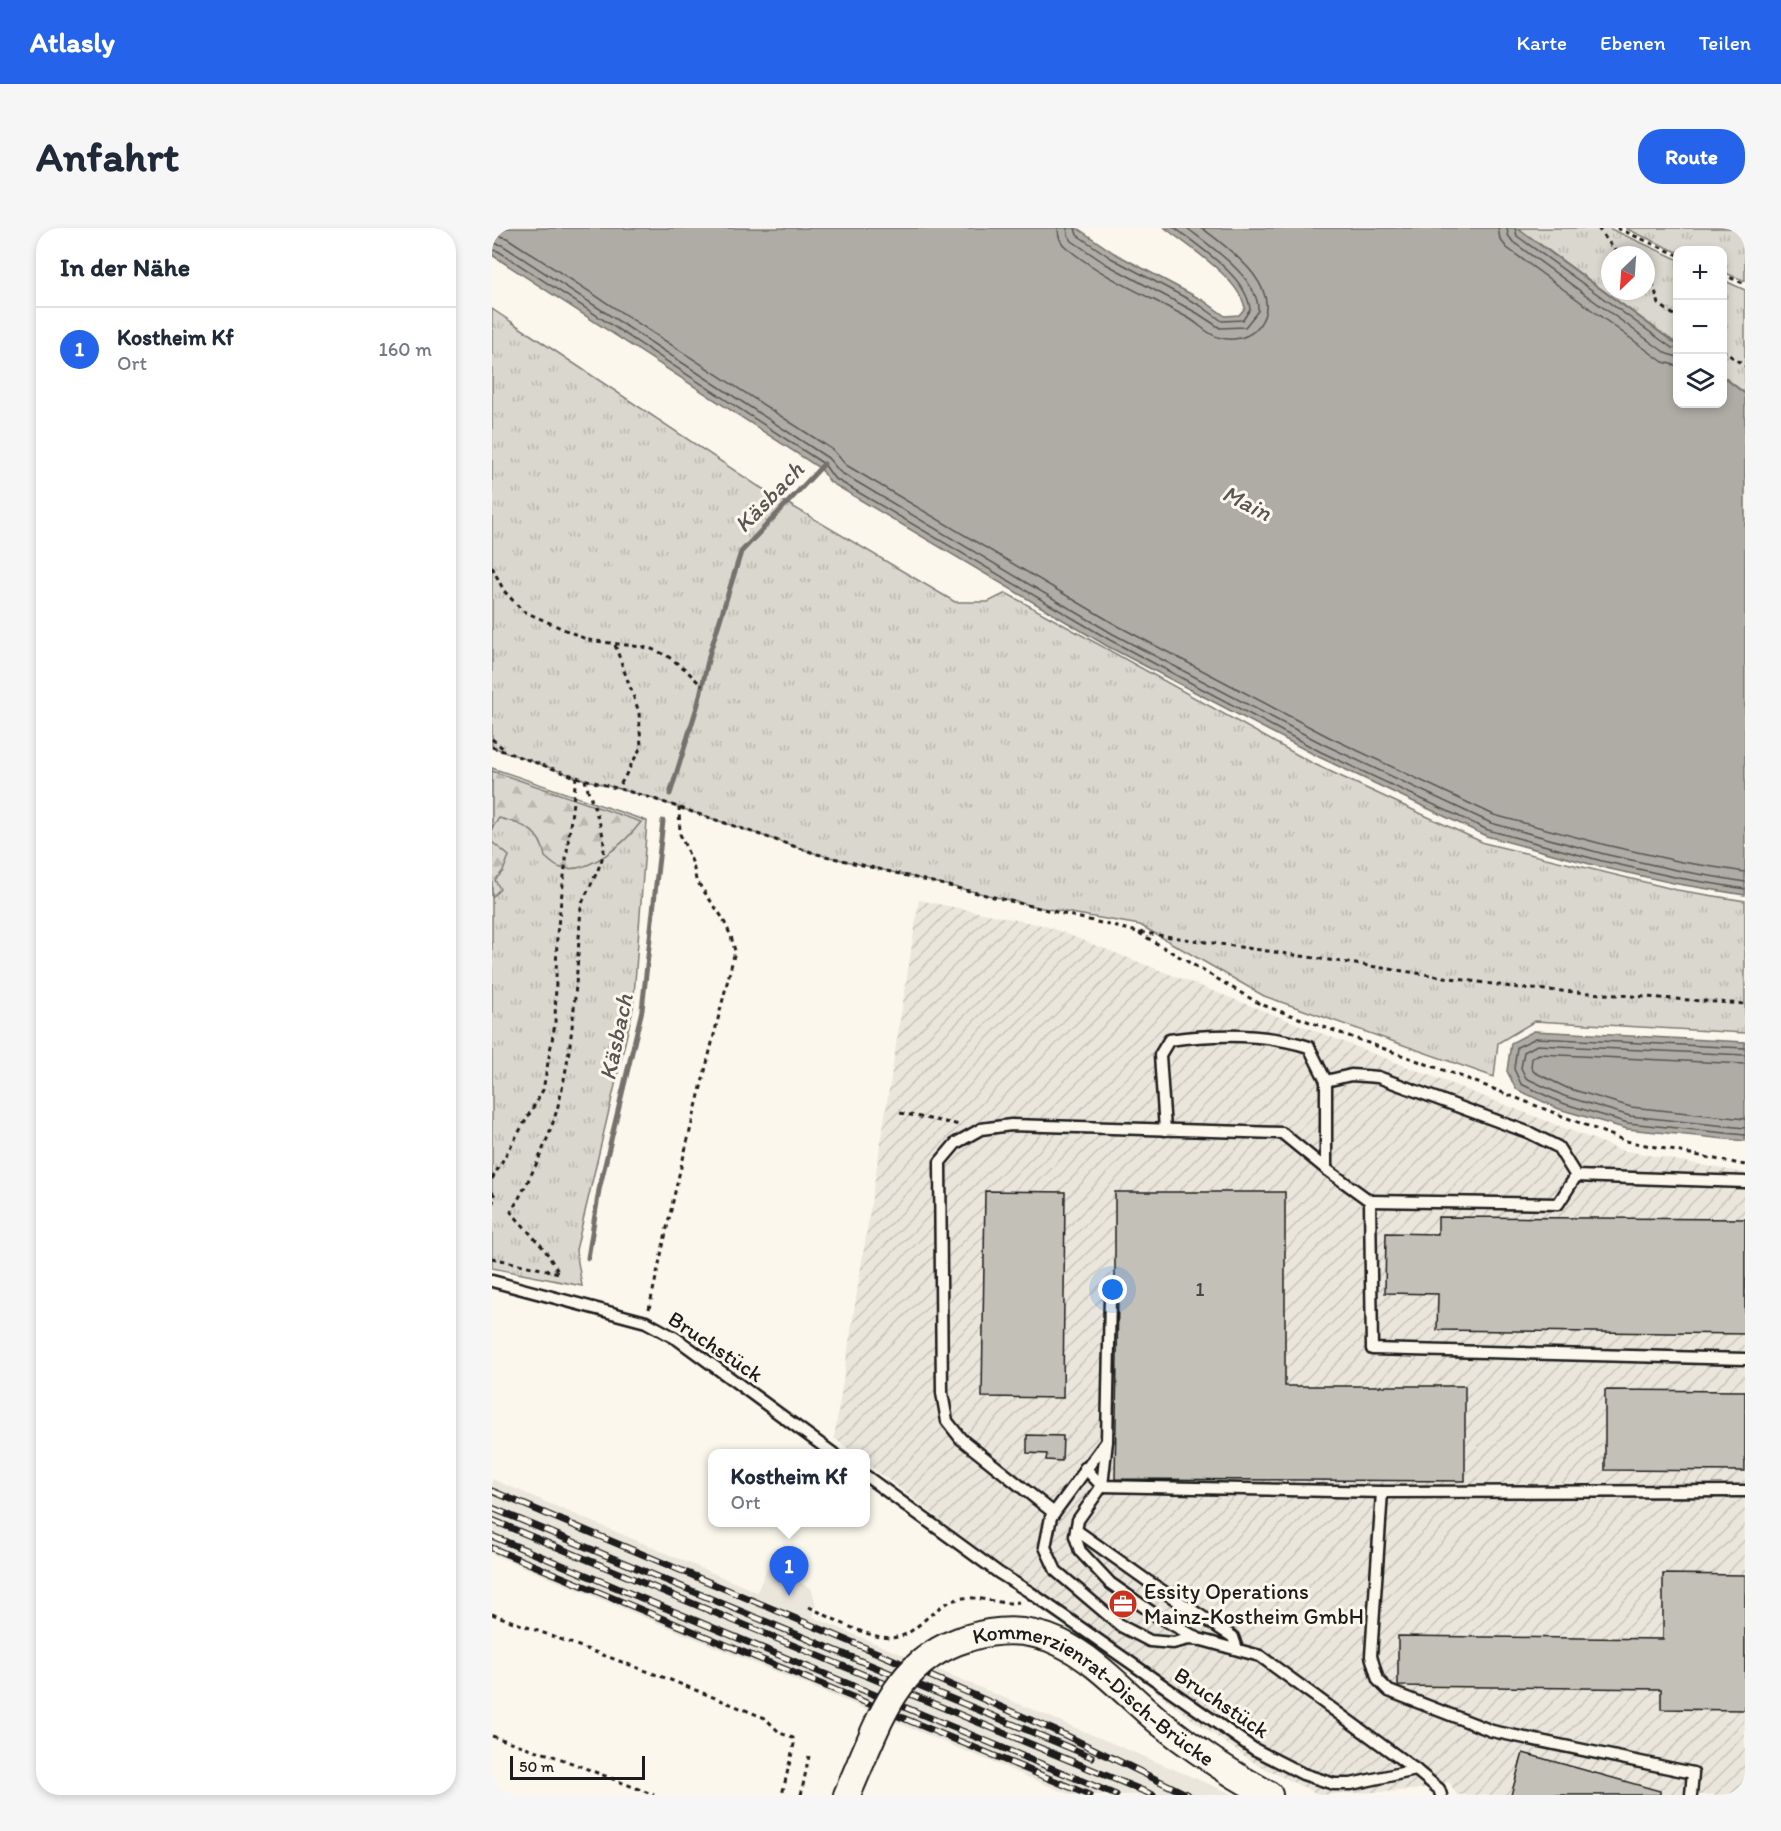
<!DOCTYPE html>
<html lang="de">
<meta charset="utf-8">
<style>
body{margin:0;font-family:Itim,sans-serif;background:#f6f6f7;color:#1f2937}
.controls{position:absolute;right:18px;top:18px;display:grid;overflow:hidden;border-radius:12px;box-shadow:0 3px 9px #0003}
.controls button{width:54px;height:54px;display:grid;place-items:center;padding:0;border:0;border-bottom:2px solid #e0e1e3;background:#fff;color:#1f2937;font:30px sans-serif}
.compass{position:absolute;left:1109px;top:18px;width:54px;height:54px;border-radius:50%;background:#fff;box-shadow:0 3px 9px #0003;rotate:205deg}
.scale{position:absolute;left:18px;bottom:15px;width:135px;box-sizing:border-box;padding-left:6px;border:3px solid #1c1c1c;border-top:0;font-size:16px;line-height:21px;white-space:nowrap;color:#1c1c1c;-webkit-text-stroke:4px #fbf7ec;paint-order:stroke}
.you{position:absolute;left:621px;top:1062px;width:21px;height:21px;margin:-15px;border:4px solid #fff;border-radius:50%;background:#1a73e8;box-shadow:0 0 0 9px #1a73e833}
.badge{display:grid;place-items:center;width:39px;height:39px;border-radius:50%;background:#2563eb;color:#fff;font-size:20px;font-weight:700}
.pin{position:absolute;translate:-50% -50px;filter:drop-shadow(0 2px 3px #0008)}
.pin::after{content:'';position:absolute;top:32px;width:21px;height:18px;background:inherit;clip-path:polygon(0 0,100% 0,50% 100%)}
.popup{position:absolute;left:216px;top:1221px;width:162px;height:78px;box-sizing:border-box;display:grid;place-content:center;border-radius:12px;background:#fff;filter:drop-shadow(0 2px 4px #0005);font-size:20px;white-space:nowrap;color:#747a83}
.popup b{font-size:22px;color:#1f2937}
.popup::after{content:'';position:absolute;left:50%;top:100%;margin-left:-12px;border:12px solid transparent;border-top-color:#fff}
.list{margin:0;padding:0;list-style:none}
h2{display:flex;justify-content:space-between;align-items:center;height:78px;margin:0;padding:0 24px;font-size:26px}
h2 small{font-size:20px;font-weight:400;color:#747a83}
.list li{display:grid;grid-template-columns:39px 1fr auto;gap:18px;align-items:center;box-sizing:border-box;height:84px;padding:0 24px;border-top:2px solid #e0e1e3}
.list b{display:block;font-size:22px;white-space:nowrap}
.list p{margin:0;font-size:20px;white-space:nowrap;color:#747a83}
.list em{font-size:20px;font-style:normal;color:#747a83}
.icon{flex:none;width:33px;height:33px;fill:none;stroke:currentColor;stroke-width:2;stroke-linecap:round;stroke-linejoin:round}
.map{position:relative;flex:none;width:1253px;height:1567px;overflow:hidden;border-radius:24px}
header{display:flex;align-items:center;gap:36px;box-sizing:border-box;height:84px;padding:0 30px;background:#2563eb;color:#fff}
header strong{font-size:28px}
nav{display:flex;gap:33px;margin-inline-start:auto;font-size:21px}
.intro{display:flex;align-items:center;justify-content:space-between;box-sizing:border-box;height:144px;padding:0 36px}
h1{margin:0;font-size:42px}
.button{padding:15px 27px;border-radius:24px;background:#2563eb;color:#fff;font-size:21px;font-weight:700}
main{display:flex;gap:36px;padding:0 36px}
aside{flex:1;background:#fff;border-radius:24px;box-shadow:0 3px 9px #0003}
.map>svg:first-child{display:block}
.built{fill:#eae6dc}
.industrial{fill:url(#industrial-furrows)}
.grass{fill:url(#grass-tufts);stroke:#7b7a75;stroke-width:1.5;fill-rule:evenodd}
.forest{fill:url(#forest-firs);stroke:#7b7a75;stroke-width:1.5}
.water{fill:#afaca5;stroke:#74726e;stroke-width:1.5}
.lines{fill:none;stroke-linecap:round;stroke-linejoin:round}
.shore{stroke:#575653;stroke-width:1.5}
.stream{stroke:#74726e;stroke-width:5}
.building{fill:#c3c0b8;stroke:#1c1c1c;stroke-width:1.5}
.service-casing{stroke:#1c1c1c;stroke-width:15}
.tertiary-casing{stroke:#1c1c1c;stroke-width:30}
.path{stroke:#1c1c1c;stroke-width:3;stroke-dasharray:4.5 4.5;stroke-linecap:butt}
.service{stroke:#fbf7ec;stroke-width:10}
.tertiary{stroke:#fbf7ec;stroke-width:26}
.rail-casing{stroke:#1c1c1c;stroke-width:7}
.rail{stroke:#fbf7ec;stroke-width:4.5;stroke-dasharray:14;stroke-linecap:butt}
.tertiary-bridge-casing{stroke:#1c1c1c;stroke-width:30;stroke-linecap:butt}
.tertiary-bridge{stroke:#fbf7ec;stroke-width:26}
.labels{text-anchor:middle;stroke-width:6;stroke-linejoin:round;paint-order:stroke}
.number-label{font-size:20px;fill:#464543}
.street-label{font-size:22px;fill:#1c1c1c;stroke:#fbf7ec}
.poi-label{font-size:22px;fill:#1c1c1c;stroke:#fbf7ec;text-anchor:start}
.water-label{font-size:24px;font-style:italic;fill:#575653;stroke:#fbf7ec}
</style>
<header>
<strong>Atlasly</strong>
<nav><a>Karte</a><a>Ebenen</a><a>Teilen</a></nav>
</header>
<div class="intro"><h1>Anfahrt</h1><a class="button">Route</a></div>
<main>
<aside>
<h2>In der Nähe<small></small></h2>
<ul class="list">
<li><span class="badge">1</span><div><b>Kostheim Kf</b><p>Ort</p></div><em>160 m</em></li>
</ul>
</aside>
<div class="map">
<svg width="1253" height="1567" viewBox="0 0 1253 1567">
<defs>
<pattern id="industrial-furrows" width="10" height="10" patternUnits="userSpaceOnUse" patternTransform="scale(1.5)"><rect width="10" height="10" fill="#eae6dc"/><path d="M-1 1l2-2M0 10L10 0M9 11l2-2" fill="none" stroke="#c8c5bc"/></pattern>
<pattern id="grass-tufts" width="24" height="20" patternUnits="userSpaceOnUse" patternTransform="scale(1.5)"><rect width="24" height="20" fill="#dad7ce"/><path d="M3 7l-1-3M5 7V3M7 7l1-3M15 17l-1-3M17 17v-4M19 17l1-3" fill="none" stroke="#bab8b0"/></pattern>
<pattern id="forest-firs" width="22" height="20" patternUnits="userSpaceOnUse" patternTransform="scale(1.5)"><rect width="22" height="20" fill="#dad7ce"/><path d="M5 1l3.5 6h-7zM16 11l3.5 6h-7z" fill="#bab8b0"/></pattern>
</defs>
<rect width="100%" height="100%" fill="#fbf7ec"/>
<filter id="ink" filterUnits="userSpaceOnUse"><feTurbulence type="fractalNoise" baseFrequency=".0167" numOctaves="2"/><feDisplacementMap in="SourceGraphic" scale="12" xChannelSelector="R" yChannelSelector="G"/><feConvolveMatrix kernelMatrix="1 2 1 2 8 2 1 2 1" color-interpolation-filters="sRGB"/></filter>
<g filter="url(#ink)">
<polygon class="built" points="0,1251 265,1364 275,1340 319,1360 324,1376 321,1389 743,1567 579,1567 0,1326"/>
<polygon class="industrial" points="427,672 554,698 1129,922 1253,945 1253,1567 965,1567 957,1554 923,1562 828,1567 767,1538 702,1493 637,1442 551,1383 491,1324 374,1235 374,1226 362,1225 342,1210"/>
<g class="grass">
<path d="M 1026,0 L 1117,0 L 1185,31 L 1185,116 ZM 1118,27 L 1154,27 L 1154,63 L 1118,63 Z"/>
<polygon points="1133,0 1253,0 1253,53 1231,44 1230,22 1185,24"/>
<polygon points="1231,52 1253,62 1253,165 1231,148"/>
<polygon points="0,81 266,258 463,374 496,374 514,365 820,535 992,615 1185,662 1253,673 1253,805 1043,793 1006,815 1002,849 772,768 648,697 550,680 325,626 153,568 84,549 0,519"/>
<polygon points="0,540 155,593 141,781 84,1022 90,1058 0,1040"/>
</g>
<g class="forest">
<path d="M 0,543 L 149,594 C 133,615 98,646 69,640 C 63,639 58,633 53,629 C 49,602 31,596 7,590 L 0,600 Z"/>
<polygon points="0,614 17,628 11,643 3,652 8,661 0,669"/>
</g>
<g class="water">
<path d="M 0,0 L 585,0 L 622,25 L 712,73 L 733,88 L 747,87 L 753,80 C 747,50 697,19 673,0 L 1025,0 L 1185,117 L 1186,176 L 1230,176 L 1231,149 L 1253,166 L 1253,667 L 1186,656 L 1109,639 L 994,608 L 827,529 L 615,418 L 338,254 L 329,241 L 0,27 Z"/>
<polygon points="1042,803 1253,814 1253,913 1135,901 1067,881 1024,861 1015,843 1019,815"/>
</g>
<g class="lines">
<g class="shore">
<path d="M 566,0 C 566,8 568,15 575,20 C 611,50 657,68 698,91 C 708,97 717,108 729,110 C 742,113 757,110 766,99 C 796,62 736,20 710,0"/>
<path d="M 575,0 L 576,7 L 580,13 L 614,36 L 705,85 L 728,100 L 753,99 L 766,83 C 768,51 718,18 695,0"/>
<path d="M 583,0 L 585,7 L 619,30 L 709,78 L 730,93 L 751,92 L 758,81 C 755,49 707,19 683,0"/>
<polyline points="1006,0 1008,11 1015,20 1171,134 1186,138"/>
<polyline points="1015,0 1016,7 1021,14 1175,126 1186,129"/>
<polyline points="1023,0 1025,8 1180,120 1186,121"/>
<polyline points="0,6 15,10 341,222 354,237 626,398 837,509 1002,587 1114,617 1190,634 1253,644"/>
<polyline points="0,15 10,17 336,230 348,244 621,406 833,517 999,595 1112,626 1189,643 1253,654"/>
<polyline points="0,22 6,23 332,236 342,250 618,412 829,524 996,602 1110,633 1187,650 1253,661"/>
<polyline points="1253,820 1044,810 1025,819 1022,841 1029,856 1070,875 1136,895 1253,907"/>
<polyline points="1253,827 1045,817 1032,824 1029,840 1034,850 1072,868 1138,888 1253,900"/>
<polyline points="1253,836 1047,826 1040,830 1039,839 1042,844 1075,860 1139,879 1253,891"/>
</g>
<g class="stream">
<polyline points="178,566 206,476 218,424 249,324 332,236"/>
<polyline points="96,1030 107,962 150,782 171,593"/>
</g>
</g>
<g class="building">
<polygon points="493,963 573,964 571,1170 490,1169"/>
<polygon points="623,964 793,964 793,1158 973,1158 973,1253 623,1251 626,1069 623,1064"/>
<polygon points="946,989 1253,991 1253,1106 945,1102 946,1066 893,1065 894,1005 946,1006"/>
<polygon points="1113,1162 1253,1163 1253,1243 1113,1242"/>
<polygon points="535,1207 571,1208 570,1233 554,1232 555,1226 535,1225"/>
<polygon points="1171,1346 1253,1347 1253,1482 1169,1481 1169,1461 906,1458 906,1408 1171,1411"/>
<polygon points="1031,1525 1168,1563 1168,1567 1019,1567"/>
</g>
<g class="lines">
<g class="service-casing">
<g id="service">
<polyline points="834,853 859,847 886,849 1038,905 1066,919 1084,948 1253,954"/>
<path d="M 673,902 L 668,827 L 677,812 C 723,806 773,805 817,819 L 834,853 L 834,941"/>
<polyline points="878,973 1066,976 1084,948"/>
<polyline points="0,1053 154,1094 185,1111 342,1226"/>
<polyline points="618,1069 615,1213 610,1258 586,1292 583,1308 588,1323 618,1355 665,1388 705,1410"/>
<polyline points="615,1213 559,1289 553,1319 564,1343 629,1398 658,1413 681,1415 697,1411 710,1412 768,1428 924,1542 947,1561 949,1567"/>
<polyline points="593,1240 610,1258 890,1264 1253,1263"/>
<polyline points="374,1248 507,1345 536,1363 762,1521 811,1546 842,1556 859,1556 924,1542"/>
<polyline points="890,1264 879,1428 886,1452 897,1463 1000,1503 1201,1545 1199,1567"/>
<polyline points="562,1285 469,1211 455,1193 450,1165 448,934 464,915 489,901 519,897 790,905 834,941 878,973 880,1121 1253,1131"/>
<polyline points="584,1302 657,1354 741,1409 745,1421"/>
</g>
</g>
<g class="tertiary-casing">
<g id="tertiary">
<path id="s1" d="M 476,1410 C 567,1382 609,1446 670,1496 C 704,1523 739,1546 777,1567"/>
<polyline points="355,1567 369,1534"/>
</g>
</g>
<g class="path">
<polyline points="1106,0 1118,16 1129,27"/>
<polyline points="1125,0 1186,27"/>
<polyline points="1230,46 1253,56"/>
<polyline points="1154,49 1161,56 1167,76 1186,90"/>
<polyline points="1230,122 1253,138"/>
<polyline points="0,339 12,363 31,383 96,412 157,420 174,427 193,441 210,458"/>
<polyline points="123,417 147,484 149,519 126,561"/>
<polyline points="0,511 13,522"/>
<polyline points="0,519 84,549 153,568 325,626 646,704 1027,760 1253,776"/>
<polyline points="647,705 768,776 976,851 1134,913 1253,937"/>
<polyline points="408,885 468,897"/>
<polyline points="0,951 51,862 63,796 65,706 84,549"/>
<polyline points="0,964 3,968 0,977"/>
<path d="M 0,1030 L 67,1045 L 53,1022 L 19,984 C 41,946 61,905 70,861 C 83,802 85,739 89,678 C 95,662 111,637 112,621 C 113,601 98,572 93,552"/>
<polyline points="157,1081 185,955 243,723 239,708 230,689 204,652 201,636 188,606 187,580"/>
<path d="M 317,1379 C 339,1389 385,1417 409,1408 C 416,1406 422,1401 428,1396 C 442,1384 452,1373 471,1370 C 490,1368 509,1378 527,1374"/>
<polyline points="0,1386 176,1451 273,1490 288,1505 301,1510 302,1516 290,1567"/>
<polyline points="0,1508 67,1530 162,1567"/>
<polyline points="309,1567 317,1528"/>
</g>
<use href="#service" class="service"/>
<use href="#tertiary" class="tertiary"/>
<g class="rail-casing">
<g id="rail">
<polyline points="0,1263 395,1429 573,1507 696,1567"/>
<polyline points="0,1280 600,1529"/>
<polyline points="0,1292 661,1567"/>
<polyline points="0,1308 624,1567"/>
<polyline points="0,1320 597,1567"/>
</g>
</g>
<use href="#rail" class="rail"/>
<g class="tertiary-bridge-casing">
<path id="tertiary-bridge" d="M 369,1534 C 393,1478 412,1429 476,1410"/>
</g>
<use href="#tertiary-bridge" class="tertiary-bridge"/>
</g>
</g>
<defs>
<g id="office-disc" transform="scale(1.5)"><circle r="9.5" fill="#c8321e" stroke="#fbf7ec"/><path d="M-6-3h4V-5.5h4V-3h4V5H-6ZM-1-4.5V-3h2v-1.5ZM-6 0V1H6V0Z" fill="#fff"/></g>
</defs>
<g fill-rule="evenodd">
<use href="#office-disc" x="631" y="1376"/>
</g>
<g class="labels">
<g class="number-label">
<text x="708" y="1068">1</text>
</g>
<g class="street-label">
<text transform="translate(224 1118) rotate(34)" y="8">Bruchstück</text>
<text transform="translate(730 1474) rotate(34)" y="8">Bruchstück</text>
<text dy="8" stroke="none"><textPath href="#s1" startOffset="146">Kommerzienrat-Disch-Brücke</textPath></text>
</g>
<g class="poi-label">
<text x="652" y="1371">Essity Operations<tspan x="652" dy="25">Mainz-Kostheim GmbH</tspan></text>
</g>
<g class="water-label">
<text transform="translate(277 269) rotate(-46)" y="8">Käsbach</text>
<text transform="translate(755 275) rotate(27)" y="8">Main</text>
<text transform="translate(124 809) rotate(-78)" y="8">Käsbach</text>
</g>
</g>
</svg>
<div class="controls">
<button>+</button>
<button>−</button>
<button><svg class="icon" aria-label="layers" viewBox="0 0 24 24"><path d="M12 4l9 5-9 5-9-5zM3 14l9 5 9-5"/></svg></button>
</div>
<svg class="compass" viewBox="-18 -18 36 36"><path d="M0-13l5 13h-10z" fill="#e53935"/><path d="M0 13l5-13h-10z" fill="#747a83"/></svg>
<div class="scale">50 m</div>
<div class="you"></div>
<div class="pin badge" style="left:297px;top:1368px">1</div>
<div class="popup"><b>Kostheim Kf</b>Ort</div>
</div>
</main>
